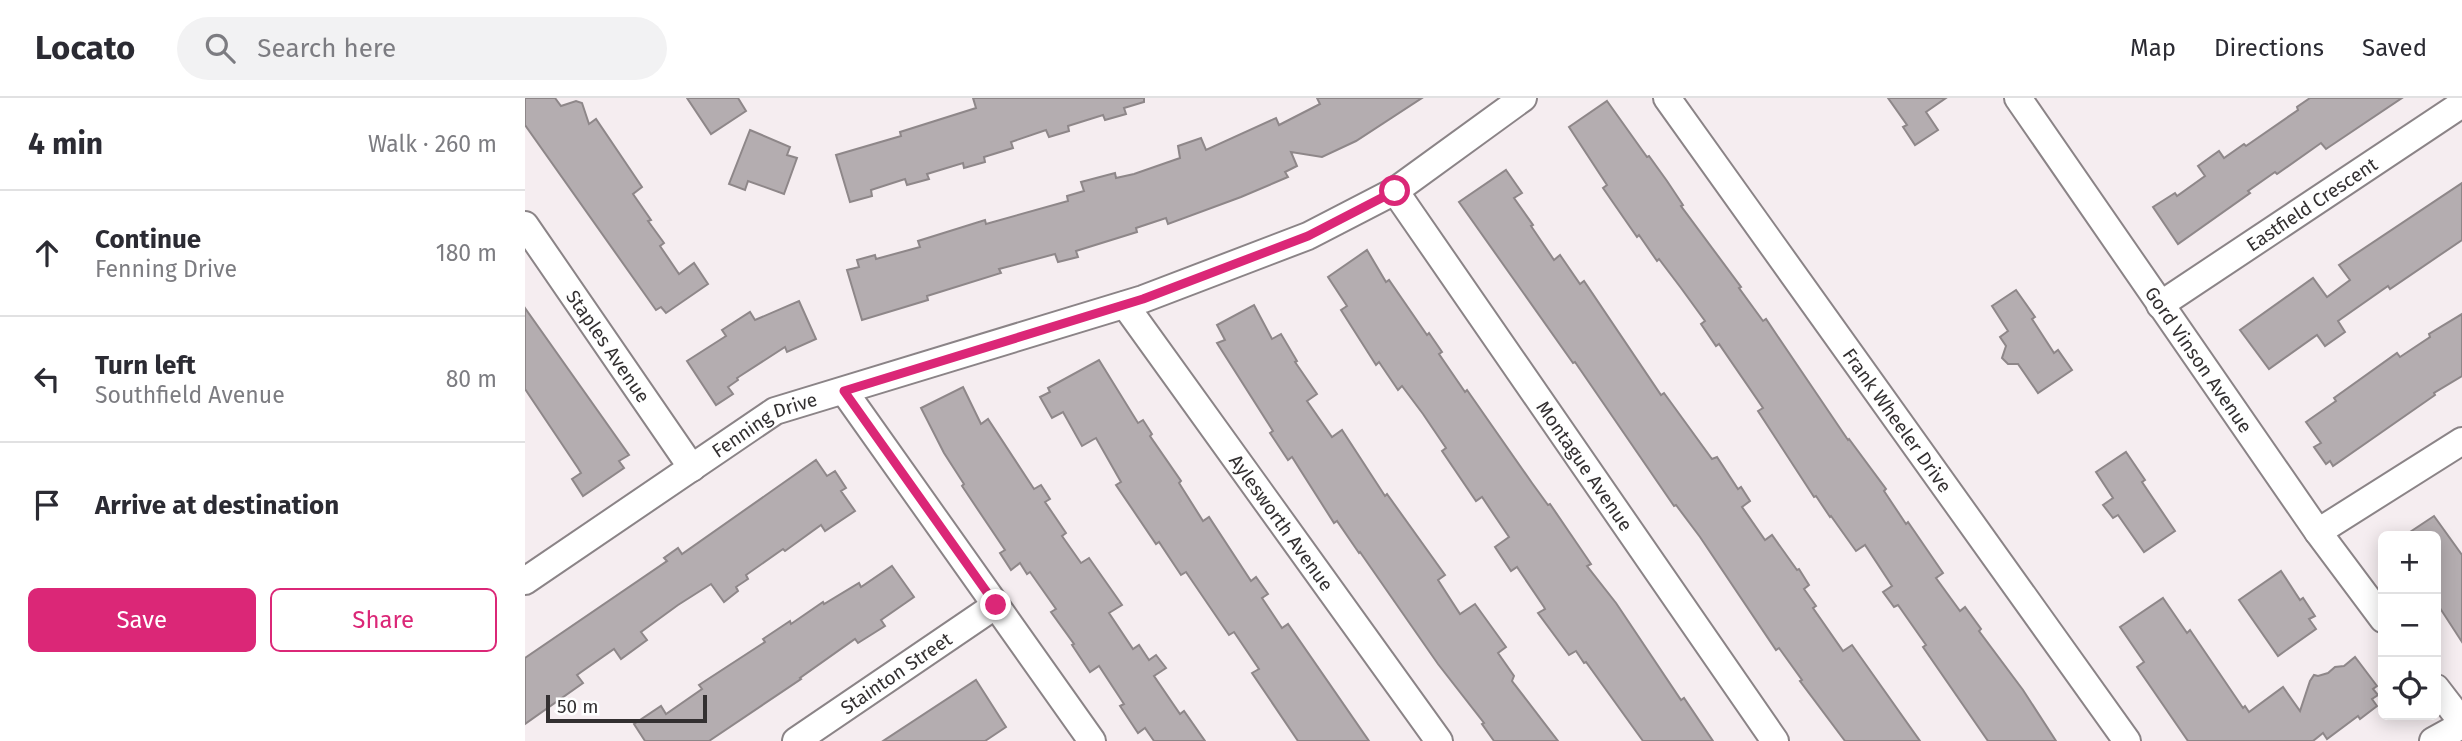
<!DOCTYPE html>
<meta charset="utf-8">
<style>
body{margin:0;font-family:"Fira Sans",sans-serif;background:#f2f2f3;color:#2b2b33}
.controls{position:absolute;right:21px;bottom:21px;display:grid;overflow:hidden;border-radius:10px;box-shadow:0 4px 18px #0003}
.controls button{width:63px;height:63px;display:grid;place-items:center;padding:0;border:0;border-bottom:2px solid #e1e1e2;background:#fff;color:#2b2b33;font:35px sans-serif}
.scale{position:absolute;left:21px;bottom:18px;width:161px;box-sizing:border-box;padding-left:7px;border:4px solid #333031;border-top:0;font-size:19px;line-height:24px;white-space:nowrap;color:#333031;-webkit-text-stroke:5px #fff;paint-order:stroke}
.stop{position:absolute;width:21px;height:21px;margin:-16px;border:5px solid #db2777;border-radius:50%;background:#fff}
.stop.end{background:#db2777;border-color:#fff;box-shadow:0 2px 7px #0008}
.list{margin:0;padding:0;list-style:none}
h2{display:flex;justify-content:space-between;align-items:center;height:91px;margin:0;padding:0 28px;font-size:30px}
h2 small{font-size:23px;font-weight:400;color:#7c7c81}
.list li{display:grid;grid-template-columns:46px 1fr auto;gap:21px;align-items:center;box-sizing:border-box;height:126px;padding:0 28px;border-top:2px solid #e1e1e2}
.list b{display:block;font-size:26px;white-space:nowrap}
.list p{margin:0;font-size:23px;white-space:nowrap;color:#7c7c81}
.list em{font-size:23px;font-style:normal;color:#7c7c81}
.actions{display:flex;gap:14px;padding:21px 28px}
.actions a{flex:1;padding:16px 0;border:2px solid #db2777;border-radius:10px;text-align:center;font-size:24px;color:#db2777}
.actions .main{background:#db2777;color:#fff}
.icon{flex:none;width:38px;height:38px;fill:none;stroke:currentColor;stroke-width:2;stroke-linecap:round;stroke-linejoin:round}
.map{position:relative;flex:none;width:1937px;height:643px;overflow:hidden}
header{display:flex;align-items:center;gap:42px;box-sizing:border-box;height:98px;padding:0 35px;background:#fff;border-bottom:2px solid #e1e1e2}
header strong{font-size:33px}
nav{display:flex;gap:38px;margin-inline-start:auto;font-size:24px}
.search{width:490px;height:63px;background:#f2f2f3;display:flex;align-items:center;gap:18px;box-sizing:border-box;padding:0 24px;border-radius:38px;color:#7c7c81;font-size:26px}
main{display:flex}
aside{flex:1;background:#fff}
.map>svg:first-child{display:block}
.building{fill:#b4adb0;stroke:#8e8789;stroke-width:2}
.lines{fill:none;stroke-linecap:round;stroke-linejoin:round}
.street-casing{stroke:#8b8487;stroke-width:30}
.street{stroke:#fff;stroke-width:26}
.route{stroke:#db2777;stroke-width:9}
.labels{text-anchor:middle;stroke-width:5;stroke-linejoin:round;paint-order:stroke}
.street-label{font-size:19px;fill:#333031;stroke:#fff}
</style>
<header>
<strong>Locato</strong>
<div class="search"><svg class="icon" aria-label="search" viewBox="0 0 24 24"><circle cx="10" cy="10" r="6"/><path d="M15 15l6 6"/></svg>Search here</div>
<nav><a>Map</a><a>Directions</a><a>Saved</a></nav>
</header>
<main>
<aside>
<h2>4 min<small>Walk · 260 m</small></h2>
<ul class="list">
<li><svg class="icon" aria-label="ahead" viewBox="0 0 24 24"><path d="M12 20V5M6 11l6-6 6 6"/></svg><div><b>Continue</b><p>Fenning Drive</p></div><em>180 m</em></li>
<li><svg class="icon" aria-label="left" viewBox="0 0 24 24"><path d="M17 20v-9H6M10 6l-5 5 5 5"/></svg><div><b>Turn left</b><p>Southfield Avenue</p></div><em>80 m</em></li>
<li><svg class="icon" aria-label="arrive" viewBox="0 0 24 24"><path d="M6 21V4h12l-3 4 3 4H6"/></svg><div><b>Arrive at destination</b></div></li>
</ul>
<div class="actions"><a class="main">Save</a><a>Share</a></div>
</aside>
<div class="map">
<svg width="1937" height="643" viewBox="0 0 1937 643">
<rect width="100%" height="100%" fill="#f5edf0"/>
<g class="building">
<polygon points="0,0 30,0 36,8 51,3 57,5 64,26 71,21 117,89 108,96 126,122 123,123 139,145 135,148 154,176 169,165 183,186 141,215 136,209 131,212 0,27"/>
<polygon points="162,0 213,0 221,13 186,36"/>
<polygon points="448,0 619,0 619,4 599,10 601,16 580,22 578,17 543,28 544,33 524,39 521,32 486,44 488,50 459,59 460,64 439,70 438,65 402,76 404,81 382,87 380,81 346,92 347,98 325,104 311,57 376,38 375,34 451,10"/>
<polygon points="792,0 897,0 831,43 797,59 766,54 772,68 760,74 763,79 716,99 643,126 641,120 611,130 612,134 551,153 553,159 533,164 530,156 474,171 476,175 402,198 403,202 337,222 322,172 334,169 332,162 350,157 351,161 395,149 393,143 460,122 461,126 543,103 542,98 559,93 556,84 590,75 591,80 609,76 655,60 653,48 676,40 681,52 751,20 754,27 795,6"/>
<polygon points="1363,0 1421,0 1401,14 1413,32 1390,47 1378,29 1382,27"/>
<polygon points="1785,0 1877,0 1801,51 1796,45 1752,76 1750,74 1723,93 1725,95 1653,146 1628,109 1650,95 1652,98 1680,78 1673,68 1694,53 1699,60 1719,46 1721,48 1773,12 1772,9"/>
<polygon points="1082,3 1122,59 1124,58 1142,83 1158,107 1156,108 1216,189 1214,190 1238,223 1241,221 1323,342 1324,341 1361,391 1359,393 1381,426 1383,424 1418,475 1411,480 1435,513 1440,509 1456,531 1454,533 1498,592 1531,643 1463,643 1398,549 1401,547 1373,507 1369,509 1358,494 1367,488 1340,447 1331,453 1306,418 1305,419 1291,398 1289,399 1233,313 1238,310 1194,246 1191,248 1176,226 1180,223 1156,190 1134,161 1132,163 1114,137 1112,139 1078,90 1082,87 1044,29"/>
<polygon points="225,32 265,49 262,57 272,60 259,96 223,83 220,92 204,86"/>
<polygon points="981,72 997,95 989,100 1008,127 1006,128 1029,162 1035,157 1055,186 1059,183 1136,297 1139,295 1187,361 1192,359 1213,391 1216,389 1225,403 1217,409 1240,442 1247,437 1272,472 1274,471 1284,487 1279,491 1291,508 1288,510 1318,553 1327,547 1395,643 1320,643 1275,583 1277,582 1254,550 1251,552 1175,439 1151,407 1149,408 1050,264 1048,265 934,104"/>
<polygon points="1937,85 1937,142 1865,191 1863,188 1813,223 1820,234 1800,248 1792,237 1744,271 1715,232 1788,180 1802,199 1825,182 1814,167"/>
<polygon points="842,152 861,184 864,182 902,237 904,235 917,254 914,256 940,294 942,292 1007,385 1023,407 1025,406 1066,466 1062,468 1091,505 1156,602 1159,600 1188,643 1118,643 1061,564 1059,565 1051,553 1044,557 1013,515 1020,511 1019,509 992,469 986,473 970,449 984,439 957,399 951,403 917,353 921,350 898,316 877,288 873,292 854,264 851,267 816,212 822,208 803,179"/>
<polygon points="1491,192 1510,219 1507,221 1529,255 1533,252 1547,272 1513,295 1493,266 1483,266 1477,260 1481,248 1475,239 1483,233 1467,208"/>
<polygon points="274,203 291,241 262,254 260,249 212,280 213,282 203,289 208,296 191,307 162,263 201,238 197,232 225,214 230,222"/>
<polygon points="729,207 747,241 756,236 772,263 770,264 792,296 782,303 807,339 817,332 860,398 862,396 920,477 913,482 935,516 950,506 981,549 973,555 989,578 987,583 1033,643 969,643 957,626 959,625 913,566 835,454 834,455 812,423 809,425 767,359 763,362 745,335 748,333 692,245 700,242 692,227"/>
<polygon points="0,210 104,357 94,363 99,370 58,398 47,381 56,375 53,370 0,291"/>
<polygon points="1937,216 1937,278 1909,295 1910,297 1808,368 1805,363 1801,366 1789,349 1796,345 1781,324 1811,303 1809,300 1872,255 1875,259 1905,239 1904,236"/>
<polygon points="574,262 613,325 618,322 627,336 625,338 656,383 654,385 678,423 684,419 726,483 731,479 743,496 737,500 757,530 763,526 844,643 773,643 727,575 734,571 709,534 704,537 661,474 656,477 634,444 631,446 591,387 596,384 571,340 557,348 538,314 527,320 515,299 525,294 523,290"/>
<polygon points="438,289 456,326 463,321 509,391 516,387 525,401 520,404 541,435 537,438 556,465 564,460 597,507 584,515 608,551 614,547 624,562 631,557 641,570 629,578 655,616 659,613 680,643 629,643 620,630 613,635 595,608 599,606 574,568 565,574 547,547 549,546 526,514 531,511 505,474 502,476 495,465 486,472 475,455 480,452 437,388 439,386 419,355 396,310"/>
<polygon points="1601,354 1620,382 1617,384 1650,433 1619,454 1593,417 1588,420 1578,407 1588,400 1571,374"/>
<polygon points="291,362 302,378 310,373 321,390 316,393 330,413 300,433 296,427 260,453 258,451 221,477 223,481 211,489 213,493 199,504 186,486 153,507 116,534 122,542 96,561 89,551 52,577 58,585 0,626 0,560 142,463 139,460 153,450 157,456"/>
<polygon points="1909,418 1937,457 1937,544 1911,504 1911,438 1879,438"/>
<polygon points="367,468 389,499 356,522 360,528 333,545 330,541 275,580 276,581 184,643 120,643 109,626 136,608 141,616 177,591 174,587 240,544 238,541 265,523 266,526 298,504 299,506 334,485 336,489"/>
<polygon points="1756,473 1775,502 1778,500 1790,518 1784,521 1791,531 1753,558 1714,502"/>
<polygon points="1638,500 1662,535 1665,532 1718,610 1720,608 1724,614 1758,589 1775,613 1785,583 1789,577 1793,578 1803,575 1810,569 1819,568 1830,559 1852,588 1848,591 1853,597 1847,601 1852,608 1835,621 1833,618 1802,641 1798,635 1788,643 1663,643 1612,569 1619,564 1595,529"/>
<polygon points="451,582 481,629 460,643 358,643"/>
</g>
<g class="lines">
<g class="street-casing">
<g id="street">
<path id="s1" d="M 1142,0 L 1602,643"/>
<path id="s2" d="M 1493,0 L 1793,434 L 1858,521"/>
<path id="s3" d="M 870,93 L 1250,643"/>
<path id="s4" d="M 0,127 L 167,370"/>
<path id="s5" d="M 600,207 L 914,643"/>
<path id="s6" d="M 1635,207 L 1937,6"/>
<polyline points="319,293 567,643"/>
<polyline points="1793,434 1937,343"/>
<path id="s7" d="M 0,483 L 250,313 L 618,201 L 783,138 L 870,93 L 998,0"/>
<polyline points="1911,590 1937,624"/>
<path id="s8" d="M 271,643 L 471,507"/>
<polyline points="1908,643 1937,627"/>
</g>
</g>
<use href="#street" class="street"/>
</g>
<g class="lines">
<polyline class="route" points="471,507 319,293 618,201 783,138 870,93"/>
</g>
<g class="labels">
<g class="street-label">
<text dy="7" stroke="none"><textPath href="#s6" startOffset="182">Eastfield Crescent</textPath></text>
<text dy="7" stroke="none"><textPath href="#s4" startOffset="147">Staples Avenue</textPath></text>
<text dy="7" stroke="none"><textPath href="#s2" startOffset="318">Gord Vinson Avenue</textPath></text>
<text dy="7" stroke="none"><textPath href="#s1" startOffset="396">Frank Wheeler Drive</textPath></text>
<text dy="7" stroke="none"><textPath href="#s7" startOffset="287">Fenning Drive</textPath></text>
<text dy="7" stroke="none"><textPath href="#s3" startOffset="334">Montague Avenue</textPath></text>
<text dy="7" stroke="none"><textPath href="#s5" startOffset="268">Aylesworth Avenue</textPath></text>
<text dy="7" stroke="none"><textPath href="#s8" startOffset="121">Stainton Street</textPath></text>
</g>
</g>
</svg>
<div class="controls">
<button>+</button>
<button>−</button>
<button><svg class="icon" aria-label="locate" viewBox="0 0 24 24"><circle cx="12" cy="12" r="6"/><path d="M12 2v4M12 18v4M2 12h4M18 12h4"/></svg></button>
</div>
<div class="scale">50 m</div>
<div class="stop" style="left:870px;top:93px"></div>
<div class="stop end" style="left:471px;top:507px"></div>
</div>
</main>
